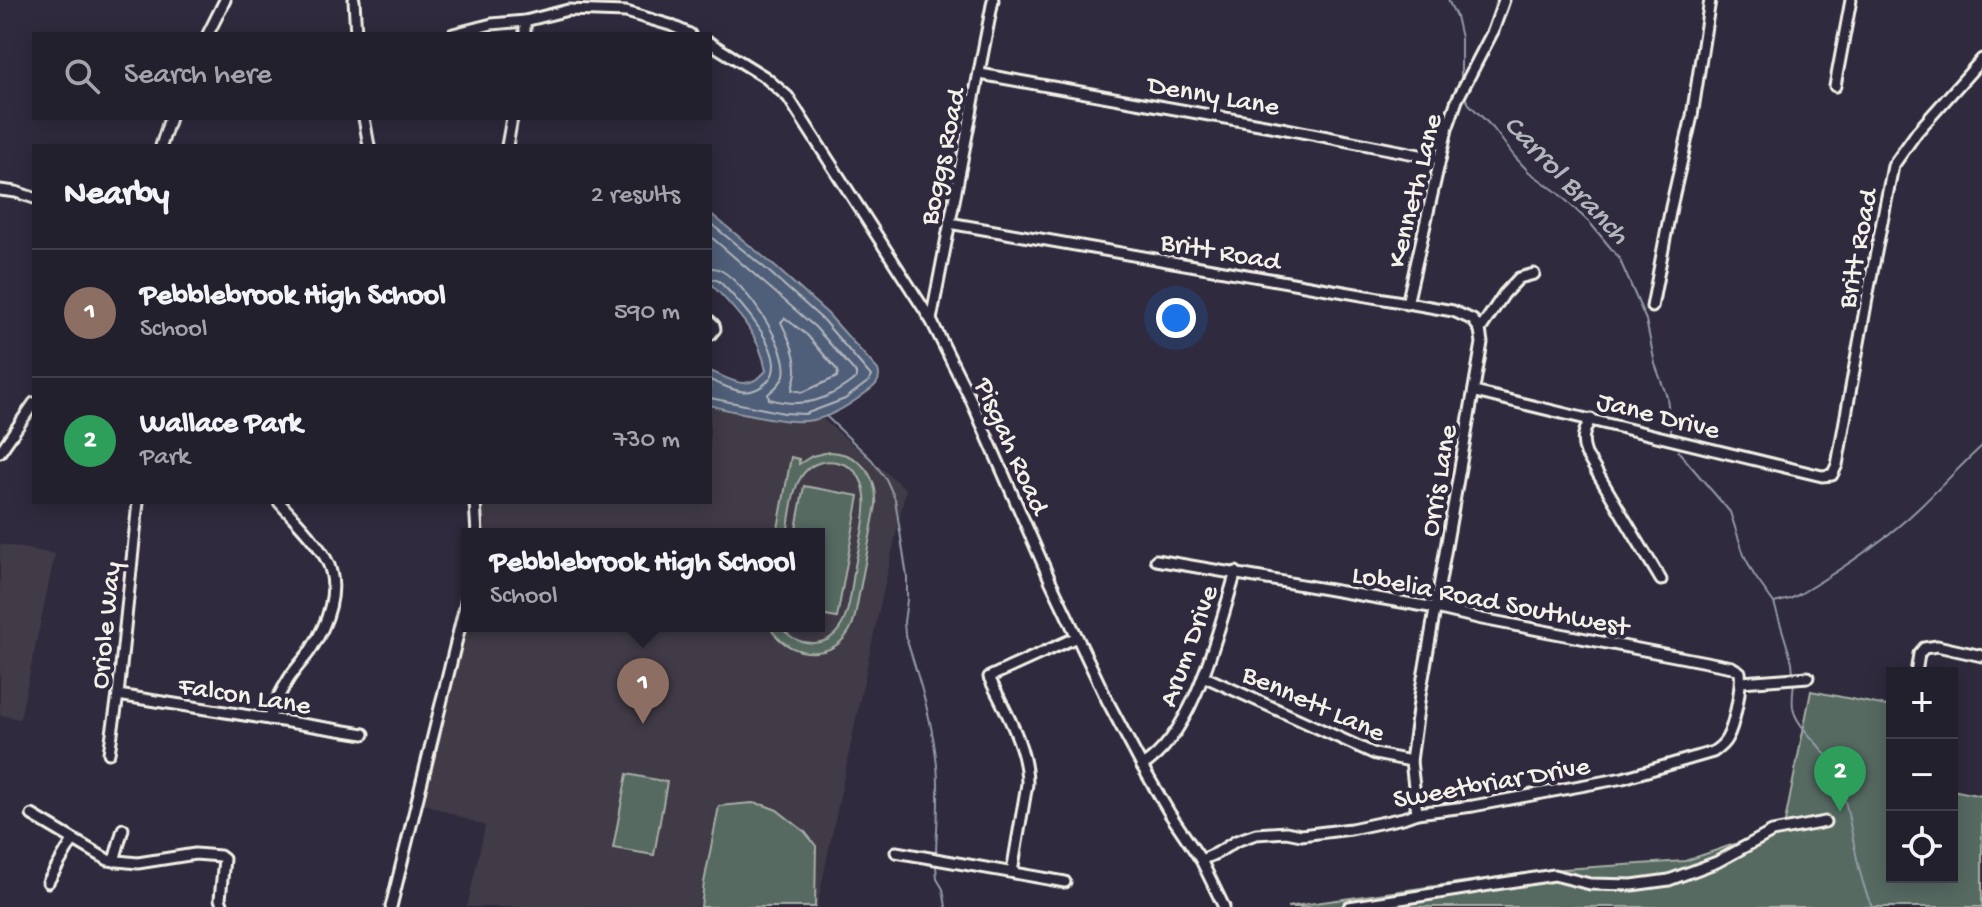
<!DOCTYPE html>
<meta charset="utf-8">
<style>
body{margin:0;font-family:"Gochi Hand",sans-serif;background:#2b2836;color:#f1f3f6}
.controls{position:absolute;right:24px;bottom:24px;display:grid;overflow:hidden;border-radius:0px;box-shadow:0 4px 20px #0003}
.controls button{width:72px;height:72px;display:grid;place-items:center;padding:0;border:0;border-bottom:2px solid #403e4a;background:#23202e;color:#f1f3f6;font:40px sans-serif}
.you{position:absolute;left:1176px;top:318px;width:28px;height:28px;margin:-20px;border:6px solid #fff;border-radius:50%;background:#1a73e8;box-shadow:0 0 0 12px #1a73e833}
.badge{display:grid;place-items:center;width:52px;height:52px;border-radius:50%;background:#8bbbb9;color:#fff;font-size:26px;font-weight:700}
.pin{position:absolute;translate:-50% -66px;filter:drop-shadow(0 2px 4px #0008)}
.pin::after{content:'';position:absolute;top:42px;width:28px;height:24px;background:inherit;clip-path:polygon(0 0,100% 0,50% 100%)}
.popup{position:absolute;left:461px;top:528px;width:364px;height:104px;box-sizing:border-box;display:grid;place-content:center;border-radius:0px;background:#23202e;filter:drop-shadow(0 2px 6px #0005);font-size:26px;white-space:nowrap;color:#a3a3aa}
.popup b{font-size:30px;color:#f1f3f6}
.popup::after{content:'';position:absolute;left:50%;top:100%;margin-left:-16px;border:16px solid transparent;border-top-color:#23202e}
.list{margin:0;padding:0;list-style:none}
h2{display:flex;justify-content:space-between;align-items:center;height:104px;margin:0;padding:0 32px;font-size:34px}
h2 small{font-size:26px;font-weight:400;color:#a3a3aa}
.list li{display:grid;grid-template-columns:52px 1fr auto;gap:24px;align-items:center;box-sizing:border-box;height:128px;padding:0 32px;border-top:2px solid #403e4a}
.list b{display:block;font-size:30px;white-space:nowrap}
.list p{margin:0;font-size:26px;white-space:nowrap;color:#a3a3aa}
.list em{font-size:26px;font-style:normal;color:#a3a3aa}
.icon{flex:none;width:44px;height:44px;fill:none;stroke:currentColor;stroke-width:2;stroke-linecap:round;stroke-linejoin:round}
.map{position:relative;flex:none;width:1982px;height:907px;overflow:hidden}
.search{position:absolute;background:#23202e;box-shadow:0 4px 20px #0003;left:32px;top:32px;width:680px;height:88px;display:flex;align-items:center;gap:20px;box-sizing:border-box;padding:0 28px;border-radius:0px;color:#a3a3aa;font-size:30px}
.panel{position:absolute;background:#23202e;box-shadow:0 4px 20px #0003;left:32px;top:144px;width:680px;height:360px;border-radius:0px}
.map>svg:first-child{display:block}
.built{fill:#413a46}
.green{fill:#576a62;stroke:#a6aea5;stroke-width:2}
.water{fill:#505e79;stroke:#9299a5;stroke-width:2}
.lines{fill:none;stroke-linecap:round;stroke-linejoin:round}
.shore{stroke:#b2b6bc;stroke-width:2}
.stream{stroke:#9299a5;stroke-width:2}
.minor-casing{stroke:#f4f1e8;stroke-width:15}
.minor{stroke:#2f2a3d;stroke-width:9}
.labels{text-anchor:middle;stroke-width:8;stroke-linejoin:round;paint-order:stroke}
.street-label{font-size:28px;fill:#f4f1e8;stroke:#2f2a3d}
.water-label{font-size:30px;font-style:italic;fill:#b2b6bc;stroke:#2f2a3d}
</style>
<div class="map">
<svg width="1982" height="907" viewBox="0 0 1982 907">
<rect width="100%" height="100%" fill="#2f2a3d"/>
<filter id="ink" filterUnits="userSpaceOnUse"><feTurbulence type="fractalNoise" baseFrequency=".0125" numOctaves="2"/><feDisplacementMap in="SourceGraphic" scale="16" xChannelSelector="R" yChannelSelector="G"/><feConvolveMatrix kernelMatrix="1 2 1 2 8 2 1 2 1" color-interpolation-filters="sRGB"/></filter>
<g filter="url(#ink)">
<g class="built">
<polygon points="710,398 819,416 906,489 871,647 817,907 467,907 485,826 414,800 467,568 467,626 819,626 819,534 475,534 471,502 710,502"/>
<polygon points="0,544 55,554 20,719 0,715"/>
</g>
<g class="green">
<path d="M 829,452 C 859,453 878,475 876,505 L 855,616 C 845,661 791,664 769,626 L 780,626 C 796,647 827,650 841,626 C 850,612 852,583 855,566 C 860,537 880,482 846,465 C 839,462 830,460 822,462 C 791,469 792,509 787,534 L 777,534 L 791,457 L 799,459 L 799,464 L 812,456 Z"/>
<polygon points="804,486 859,496 837,618 819,615 819,534 795,534"/>
<polygon points="1811,691 1892,707 1892,877 1952,877 1952,790 1982,796 1982,907 1287,907 1548,870 1685,861 1784,827"/>
<polygon points="627,774 667,782 654,855 613,848"/>
<polygon points="752,803 764,805 777,810 805,832 816,846 815,907 701,907 704,883 719,806"/>
</g>
<path class="water" d="M 710,213 L 771,263 L 828,314 L 878,370 C 882,382 874,387 864,394 C 822,426 803,425 753,415 C 739,412 724,410 710,405 L 710,371 C 733,380 746,393 766,371 C 760,334 735,309 710,283 Z"/>
<g class="lines">
<g class="shore">
<polyline points="710,223 766,269 822,319 871,376 869,381 845,399 805,414 784,413 710,398"/>
<path d="M 710,236 L 815,327 L 856,373 L 856,378 C 828,400 805,409 769,399 L 768,394 C 774,389 782,383 784,375 C 790,348 745,284 722,271 C 717,268 715,268 710,268"/>
<path d="M 710,278 L 719,281 C 736,298 792,356 768,381 C 748,401 730,388 710,380"/>
<path d="M 785,318 L 807,335 L 838,371 L 837,377 L 803,392 L 792,390 C 793,384 796,377 796,370 C 796,353 788,337 781,322 Z"/>
</g>
<g class="stream">
<polyline points="1448,0 1456,16 1461,38 1461,83"/>
<polyline points="1465,97 1469,104 1493,128 1514,156 1529,172 1557,192 1590,223 1619,258 1646,320 1655,364 1667,397 1671,431"/>
<path d="M 826,416 L 872,460 L 886,479 L 895,499 L 907,577 L 907,600 L 904,622 L 905,634 C 918,676 933,721 937,766 C 940,794 937,823 936,852"/>
<polyline points="1678,451 1730,512 1744,555 1754,575 1774,603 1792,662 1793,673"/>
<path d="M 1774,603 L 1790,599 L 1800,594 C 1842,569 1885,541 1920,507 C 1941,487 1960,466 1982,446"/>
<path d="M 1794,683 C 1793,691 1792,700 1793,708 C 1797,729 1825,747 1835,769 C 1853,813 1852,863 1872,907"/>
<polyline points="936,865 937,879 943,889 946,907"/>
</g>
<g class="minor-casing">
<g id="minor">
<polyline points="354,0 356,34"/>
<polyline points="525,21 525,34"/>
<polyline points="208,34 225,0"/>
<polyline points="453,34 492,24 525,21 568,10 626,12 670,25 690,34"/>
<polyline points="710,43 765,77 788,97 931,320 972,402 1050,580 1108,702 1142,766 1170,814 1201,860 1224,907"/>
<polyline points="980,74 1276,127 1440,159"/>
<polyline points="1835,86 1851,0"/>
<polyline points="364,118 369,146"/>
<polyline points="161,146 170,118"/>
<polyline points="507,146 512,118"/>
<polyline points="0,190 16,192 34,198"/>
<polyline points="949,223 1453,311 1473,320 1480,330"/>
<polyline points="1407,304 1447,129 1457,100 1493,31 1504,0"/>
<polyline points="1652,307 1671,207 1692,116 1710,0"/>
<polyline points="931,320 993,0"/>
<polyline points="710,321 714,325 715,329 710,335"/>
<polyline points="1475,392 1822,476 1832,475 1837,465 1868,293 1893,166 1917,132 1982,59"/>
<path d="M 1591,419 C 1583,431 1581,441 1586,454 L 1661,580"/>
<polyline points="0,452 34,403"/>
<polyline points="475,502 477,534"/>
<path d="M 1156,560 L 1436,608 L 1482,619 L 1732,667 L 1740,672 C 1742,686 1734,726 1727,738 C 1724,744 1719,748 1713,752 L 1623,778 L 1473,806 L 1417,813 L 1403,818 L 1351,829 L 1301,835 L 1286,832 L 1256,834 L 1236,841 L 1217,853 L 1201,860"/>
<polyline points="1916,673 1919,654 1924,648 1937,646 1982,656"/>
<polyline points="1203,676 1375,754 1411,761"/>
<polyline points="1741,682 1808,677"/>
<polyline points="118,695 364,734"/>
<path d="M 269,719 C 274,705 280,693 288,680 C 294,670 303,661 310,651 C 327,625 342,588 326,559 C 316,540 293,518 279,502"/>
<polyline points="109,753 118,695 138,502"/>
<path d="M 1142,766 C 1195,734 1218,630 1236,572"/>
<polyline points="1417,813 1411,761 1420,695 1482,343 1480,330 1504,294 1519,278 1534,274"/>
<polyline points="32,815 108,860 138,863 195,854 220,856 224,859 220,899 223,907"/>
<polyline points="896,852 1065,882"/>
<polyline points="114,861 123,829"/>
<path d="M 1012,872 L 1027,784 C 1027,746 1005,711 989,677 L 1077,637"/>
<polyline points="48,882 73,840"/>
<polyline points="391,907 467,598"/>
<polyline points="1349,907 1554,875 1590,884 1632,885 1669,880 1717,862 1772,832 1825,822"/>
</g>
</g>
<use href="#minor" class="minor"/>
</g>
</g>
<g class="labels">
<g class="street-label">
<text transform="translate(1214 93) rotate(10)" y="10">Denny Lane</text>
<text transform="translate(940 156) rotate(-78)" y="10">Boggs Road</text>
<text transform="translate(1412 190) rotate(-76)" y="10">Kenneth Lane</text>
<text transform="translate(1855 248) rotate(-79)" y="10">Britt Road</text>
<text transform="translate(1221 249) rotate(10)" y="10">Britt Road</text>
<text transform="translate(1659 413) rotate(14)" y="10">Jane Drive</text>
<text transform="translate(1014 445) rotate(66)" y="10">Pisgah Road</text>
<text transform="translate(1436 480) rotate(-80)" y="10">Orris Lane</text>
<text transform="translate(1491 598) rotate(11)" y="10">Lobelia Road Southwest</text>
<text transform="translate(103 625) rotate(-84)" y="10">Oriole Way</text>
<text transform="translate(1186 645) rotate(-70)" y="10">Arum Drive</text>
<text transform="translate(245 693) rotate(9)" y="10">Falcon Lane</text>
<text transform="translate(1315 701) rotate(24)" y="10">Bennett Lane</text>
<text transform="translate(1491 780) rotate(-10)" y="10">Sweetbriar Drive</text>
</g>
<g class="water-label">
<text transform="translate(1568 178) rotate(46)" y="10">Carrol Branch</text>
</g>
</g>
</svg>
<div class="controls">
<button>+</button>
<button>−</button>
<button><svg class="icon" aria-label="locate" viewBox="0 0 24 24"><circle cx="12" cy="12" r="6"/><path d="M12 2v4M12 18v4M2 12h4M18 12h4"/></svg></button>
</div>
<div class="you"></div>
<div class="pin badge" style="left:643px;top:724px;background:#8d6e63">1</div>
<div class="popup"><b>Pebblebrook High School</b>School</div>
<div class="pin badge" style="left:1840px;top:812px;background:#2e9e5b">2</div>
<div class="search"><svg class="icon" aria-label="search" viewBox="0 0 24 24"><circle cx="10" cy="10" r="6"/><path d="M15 15l6 6"/></svg>Search here</div>
<section class="panel">
<h2>Nearby<small>2 results</small></h2>
<ul class="list">
<li><span class="badge" style="background:#8d6e63">1</span><div><b>Pebblebrook High School</b><p>School</p></div><em>590 m</em></li>
<li><span class="badge" style="background:#2e9e5b">2</span><div><b>Wallace Park</b><p>Park</p></div><em>730 m</em></li>
</ul>
</section>
</div>
